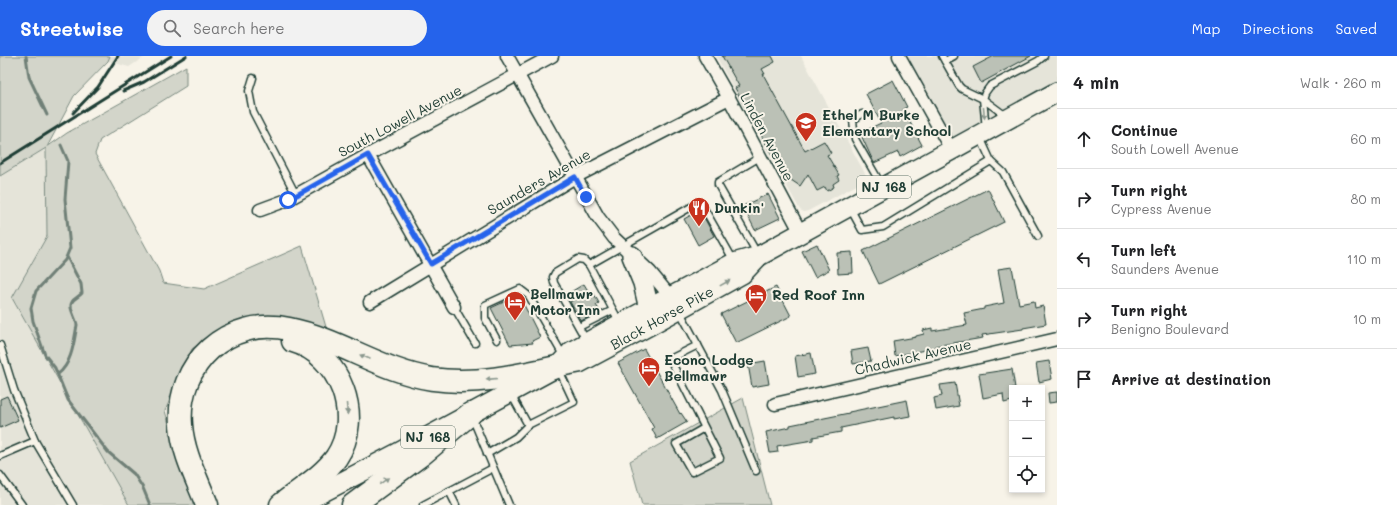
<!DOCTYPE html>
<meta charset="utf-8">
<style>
body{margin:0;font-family:Mali,sans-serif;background:#f2f2f2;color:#202124}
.controls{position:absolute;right:12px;bottom:12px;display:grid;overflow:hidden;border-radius:0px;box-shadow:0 2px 6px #0003}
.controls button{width:36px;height:36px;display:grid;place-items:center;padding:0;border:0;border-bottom:1px solid #e0e0e0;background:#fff;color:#202124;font:20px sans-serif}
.stop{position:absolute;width:12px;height:12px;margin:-9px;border:3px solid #2563eb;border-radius:50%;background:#fff}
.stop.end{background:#2563eb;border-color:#fff;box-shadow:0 1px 4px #0008}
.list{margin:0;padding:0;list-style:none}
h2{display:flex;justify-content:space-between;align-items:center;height:52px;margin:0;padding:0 16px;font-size:17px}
h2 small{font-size:13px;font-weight:400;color:#757577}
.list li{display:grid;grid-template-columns:26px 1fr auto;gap:12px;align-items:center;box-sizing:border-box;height:60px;padding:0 16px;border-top:1px solid #e0e0e0}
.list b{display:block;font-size:15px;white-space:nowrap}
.list p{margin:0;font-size:13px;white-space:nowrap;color:#757577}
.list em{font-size:13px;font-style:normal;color:#757577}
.icon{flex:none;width:22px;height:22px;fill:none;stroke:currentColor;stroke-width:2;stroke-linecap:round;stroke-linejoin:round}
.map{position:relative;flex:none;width:1057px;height:449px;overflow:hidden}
header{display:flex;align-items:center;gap:24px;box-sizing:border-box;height:56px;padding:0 20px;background:#2563eb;color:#fff}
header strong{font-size:19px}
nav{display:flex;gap:22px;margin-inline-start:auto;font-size:14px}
.search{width:280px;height:36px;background:#f2f2f2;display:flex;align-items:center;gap:10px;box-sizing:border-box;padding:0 14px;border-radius:22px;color:#757577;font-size:15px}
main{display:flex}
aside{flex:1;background:#fff}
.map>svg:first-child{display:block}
.built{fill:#e5e4d9}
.green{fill:#d3d5ca;stroke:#79897f}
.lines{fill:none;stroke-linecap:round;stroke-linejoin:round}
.stream{stroke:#6f8077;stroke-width:3}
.building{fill:#bbc1b6;stroke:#1f3d34}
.service-casing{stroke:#1f3d34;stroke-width:9}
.minor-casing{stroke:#1f3d34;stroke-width:15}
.primary-casing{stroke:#1f3d34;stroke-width:22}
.motorway-casing{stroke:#1f3d34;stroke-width:25}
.service{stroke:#f7f3e8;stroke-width:6}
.minor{stroke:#f7f3e8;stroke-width:12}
.primary{stroke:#f7f3e8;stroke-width:19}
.motorway{stroke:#f7f3e8;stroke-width:22}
.rail{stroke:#1f3d34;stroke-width:3}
.oneway{fill:#8b988e}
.route{stroke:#2563eb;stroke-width:5}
.labels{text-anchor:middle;stroke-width:4;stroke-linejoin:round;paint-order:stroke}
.shield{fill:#f7f3e8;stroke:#60746a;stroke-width:1}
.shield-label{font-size:13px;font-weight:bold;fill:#1f3d34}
.poi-label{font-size:14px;font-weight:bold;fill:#1f3d34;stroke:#f7f3e8;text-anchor:start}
.street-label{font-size:14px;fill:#1f3d34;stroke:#f7f3e8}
</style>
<header>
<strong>Streetwise</strong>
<div class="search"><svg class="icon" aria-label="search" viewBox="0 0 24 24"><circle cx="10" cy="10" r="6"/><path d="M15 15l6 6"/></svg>Search here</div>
<nav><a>Map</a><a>Directions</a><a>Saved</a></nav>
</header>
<main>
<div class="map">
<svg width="1057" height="449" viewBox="0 0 1057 449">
<rect width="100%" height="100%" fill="#f7f3e8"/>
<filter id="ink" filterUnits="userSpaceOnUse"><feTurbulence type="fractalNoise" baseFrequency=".025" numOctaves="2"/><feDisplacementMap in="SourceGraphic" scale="8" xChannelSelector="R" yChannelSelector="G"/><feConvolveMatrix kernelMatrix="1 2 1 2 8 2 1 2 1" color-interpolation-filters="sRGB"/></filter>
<g filter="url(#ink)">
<g class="built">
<polygon points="110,0 146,0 129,11 108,5"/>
<polygon points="716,0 801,0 868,123 808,155 804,156 800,154"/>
<polygon points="905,0 1057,0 1057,30 953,88"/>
<polygon points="46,92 47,180 12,242 129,449 0,449 0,120"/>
</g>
<g class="green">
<polygon points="0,0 110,0 108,5 74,40 47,91 67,77 186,10 186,30 100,84 95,98 159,215 163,227 204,233 302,190 326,271 225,269 192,293 165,355 194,449 129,449 12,242 47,180 46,92 0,120"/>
<polygon points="743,342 770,449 642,449 630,405"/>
</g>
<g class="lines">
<g class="stream">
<polyline points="26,0 29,21 47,59"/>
<polyline points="61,89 68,105 65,143 70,192 65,204 36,235 31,252 33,265 45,299 55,312 68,344 108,396 134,418 143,432 150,449"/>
<path d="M 58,318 C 72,308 74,285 77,269 C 76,262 68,252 72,246 C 74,242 79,241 82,237 L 81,228 L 67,201"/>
</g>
</g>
<g class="building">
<polygon points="722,0 772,0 775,6 762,13 765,18 763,18 805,95 824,85 831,97 827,99 839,119 837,120 839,124 833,128 834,131 827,135 825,131 817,135 808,118 800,130 791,124 787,126 735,32 739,30"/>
<polygon points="994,0 1031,0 981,27 973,11"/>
<polygon points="893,24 907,51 903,53 922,89 900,101 898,96 874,107 860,77 881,67 866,38"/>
<polygon points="988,133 1004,166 879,228 863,195"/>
<polygon points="768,138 780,162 755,174 743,150"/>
<polygon points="700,154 714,180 698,189 684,163"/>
<polygon points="817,188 829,214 815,221 802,195"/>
<polygon points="852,196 853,217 838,218 837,197"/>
<polygon points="1012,211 1019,248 1034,245 1035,252 1043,250 1046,268 1023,272 1023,273 982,279 983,282 935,290 935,292 895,300 893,285 916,281 916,280 924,278 923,274 932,272 932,275 967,269 964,257 984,253 984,251 1004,247 998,213"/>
<polygon points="584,228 590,238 593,236 599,247 596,249 600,255 581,265 570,246 573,244 569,237"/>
<polygon points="776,231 791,260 736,287 721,258"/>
<polygon points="519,239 540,281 532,285 533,287 510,289 491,252"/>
<polygon points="868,292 871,305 853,308 851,295"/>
<polygon points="644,293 680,358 681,357 687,366 657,383 652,373 654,372 618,307"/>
<polygon points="811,297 815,318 798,321 795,300"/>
<polygon points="765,305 769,328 752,331 748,308"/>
<polygon points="1049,305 1052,323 1039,326 1036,307"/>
<polygon points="1012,313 1015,332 1012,332 1012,345 1004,347 1003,338 983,342 979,318"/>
<polygon points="955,327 959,350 936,354 934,342 942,340 940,329"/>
<polygon points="1057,336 1057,346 1049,347 1048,337"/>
<polygon points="7,340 18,364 0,372 0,343"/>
<polygon points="907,344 910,360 894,363 894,361 841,372 841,376 813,381 813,384 777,390 778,396 770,397 766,376 790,371 790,369 849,357 849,356"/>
</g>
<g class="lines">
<g class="service-casing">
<g id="service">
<polyline points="942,0 959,30 962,33 983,43 985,37 990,30 1038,5 1044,0"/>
<polyline points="945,5 954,0"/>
<polyline points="253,22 249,35 253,56 296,139"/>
<polyline points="862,58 853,64 855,83 882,130"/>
<polyline points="986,73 983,43 1006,60"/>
<polyline points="991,105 1003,116 1038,180"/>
<polyline points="850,152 862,174 883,171 991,105 980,81"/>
<polyline points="758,199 718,129 718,126 760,101"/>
<polyline points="589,209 698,147 701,147 734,205"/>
<polyline points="454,251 475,287"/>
<polyline points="679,254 722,334 756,415"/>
<polyline points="579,271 613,254"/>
<polyline points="497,284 485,262 485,249 520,233 529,240 564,301"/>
<polyline points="586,284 554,227 553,221 555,217 578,203 584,204 589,209 620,267"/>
<polyline points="0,289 14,334 35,385 0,400"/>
<polyline points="698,289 670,303 720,402 692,416 676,388 704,372"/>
<polyline points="511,338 528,369 574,346 559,314"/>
<polyline points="472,361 509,449"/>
<polyline points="35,385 73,449"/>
<polyline points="487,398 516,381 528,369"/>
<polyline points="0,419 22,449"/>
<polyline points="449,435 456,449"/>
<polyline points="423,449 493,412"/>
</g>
</g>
<g class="minor-casing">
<g id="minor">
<polyline points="507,0 598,161 614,182 650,216 674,245"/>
<polyline points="705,0 729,42 801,177"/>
<polyline points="899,0 952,95"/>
<polyline points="368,99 454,251"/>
<polyline points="260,154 287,144 368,99 552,0"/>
<polyline points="370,246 575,121 729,42"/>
<polyline points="775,348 1057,283"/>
</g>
</g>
<g class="primary-casing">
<g id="primary">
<polyline points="632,200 643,227 649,253"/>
<polyline points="557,311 579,307 650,269 742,218 757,202"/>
<polyline points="298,449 398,397 557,311 572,295 620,268 734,207 759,200 1057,36"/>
</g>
</g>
<g class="motorway-casing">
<g id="motorway">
<path d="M 207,449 C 197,423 183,397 181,369 C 176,307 228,260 289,273 C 339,283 381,315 432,323 C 474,329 516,320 557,311"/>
<path d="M 281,449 C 299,434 322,421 336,402 C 364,361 340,298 293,285"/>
<polyline points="353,449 421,399 470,358"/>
</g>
</g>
<use href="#service" class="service"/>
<use href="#minor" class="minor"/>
<use href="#primary" class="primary"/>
<use href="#motorway" class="motorway"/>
<g class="rail">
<polyline points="123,35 144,26 186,0"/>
<polyline points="73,57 98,31 118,0"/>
<polyline points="0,107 171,0"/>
</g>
</g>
<defs><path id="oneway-solid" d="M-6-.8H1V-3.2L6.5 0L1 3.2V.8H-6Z"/></defs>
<g class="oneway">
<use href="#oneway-solid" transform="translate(984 57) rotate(84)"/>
<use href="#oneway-solid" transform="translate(725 227) rotate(-29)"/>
<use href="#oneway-solid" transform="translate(365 301) rotate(-157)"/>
<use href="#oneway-solid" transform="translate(491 323) rotate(175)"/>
<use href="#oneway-solid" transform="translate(347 353) rotate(85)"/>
<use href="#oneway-solid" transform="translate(384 425) rotate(-36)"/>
</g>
</g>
<g class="lines" filter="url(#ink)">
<polyline class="route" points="288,144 368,99 431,208 575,121 586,141"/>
</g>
<defs>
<g id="school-pin" transform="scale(1.15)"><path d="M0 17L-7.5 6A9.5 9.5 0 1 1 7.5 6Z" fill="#c8321e" stroke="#f7f3e8"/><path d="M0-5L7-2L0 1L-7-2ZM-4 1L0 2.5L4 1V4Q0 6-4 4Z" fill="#fff"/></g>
<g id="restaurant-pin" transform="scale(1.15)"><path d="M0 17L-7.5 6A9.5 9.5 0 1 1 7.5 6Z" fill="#c8321e" stroke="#f7f3e8"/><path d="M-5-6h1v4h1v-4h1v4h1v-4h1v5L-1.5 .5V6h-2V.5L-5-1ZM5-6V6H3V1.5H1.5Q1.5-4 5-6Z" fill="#fff"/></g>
<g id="hotel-pin" transform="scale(1.15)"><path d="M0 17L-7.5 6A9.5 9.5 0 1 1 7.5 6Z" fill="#c8321e" stroke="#f7f3e8"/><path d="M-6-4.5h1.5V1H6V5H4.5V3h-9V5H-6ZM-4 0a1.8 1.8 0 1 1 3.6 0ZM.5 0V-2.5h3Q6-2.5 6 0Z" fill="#fff"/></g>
</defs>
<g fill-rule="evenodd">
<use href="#school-pin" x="806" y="67"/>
<use href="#restaurant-pin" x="699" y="152"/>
<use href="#hotel-pin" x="756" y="239"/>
<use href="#hotel-pin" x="515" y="246"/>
<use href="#hotel-pin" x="649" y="312"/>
</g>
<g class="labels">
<g class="shield">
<rect x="857" y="120" width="54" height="22" rx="3"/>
<rect x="401" y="370" width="54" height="22" rx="3"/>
</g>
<g class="shield-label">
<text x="884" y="136">NJ 168</text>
<text x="428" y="386">NJ 168</text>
</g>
<g class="poi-label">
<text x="822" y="64">Ethel M Burke<tspan x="822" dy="16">Elementary School</tspan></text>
<text x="714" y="157">Dunkin'</text>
<text x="530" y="243">Bellmawr<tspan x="530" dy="16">Motor Inn</tspan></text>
<text x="772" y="244">Red Roof Inn</text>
<text x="664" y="309">Econo Lodge<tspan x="664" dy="16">Bellmawr</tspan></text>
</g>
<g class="street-label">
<text transform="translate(400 65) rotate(-28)" y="5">South Lowell Avenue</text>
<text transform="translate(767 81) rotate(62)" y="5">Linden Avenue</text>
<text transform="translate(539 126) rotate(-30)" y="5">Saunders Avenue</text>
<text transform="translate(662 262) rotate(-29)" y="5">Black Horse Pike</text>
<text transform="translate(913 301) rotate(-13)" y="5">Chadwick Avenue</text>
</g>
</g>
</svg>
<div class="controls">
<button>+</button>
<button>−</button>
<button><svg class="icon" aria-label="locate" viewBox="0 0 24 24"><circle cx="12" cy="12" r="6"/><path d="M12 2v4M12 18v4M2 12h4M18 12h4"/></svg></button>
</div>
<div class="stop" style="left:288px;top:144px"></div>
<div class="stop end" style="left:586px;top:141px"></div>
</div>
<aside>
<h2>4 min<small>Walk · 260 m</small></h2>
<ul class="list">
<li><svg class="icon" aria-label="ahead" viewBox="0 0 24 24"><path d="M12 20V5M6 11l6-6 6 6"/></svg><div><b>Continue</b><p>South Lowell Avenue</p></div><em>60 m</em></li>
<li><svg class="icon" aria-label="right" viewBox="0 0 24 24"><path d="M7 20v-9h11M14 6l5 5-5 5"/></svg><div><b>Turn right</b><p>Cypress Avenue</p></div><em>80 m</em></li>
<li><svg class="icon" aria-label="left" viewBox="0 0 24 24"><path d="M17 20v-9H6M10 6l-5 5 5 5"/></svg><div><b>Turn left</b><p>Saunders Avenue</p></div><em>110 m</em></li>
<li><svg class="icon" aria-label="right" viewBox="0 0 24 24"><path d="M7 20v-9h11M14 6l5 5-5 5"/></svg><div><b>Turn right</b><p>Benigno Boulevard</p></div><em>10 m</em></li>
<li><svg class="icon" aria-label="arrive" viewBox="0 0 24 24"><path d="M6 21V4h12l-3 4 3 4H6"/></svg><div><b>Arrive at destination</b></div></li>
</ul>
</aside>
</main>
